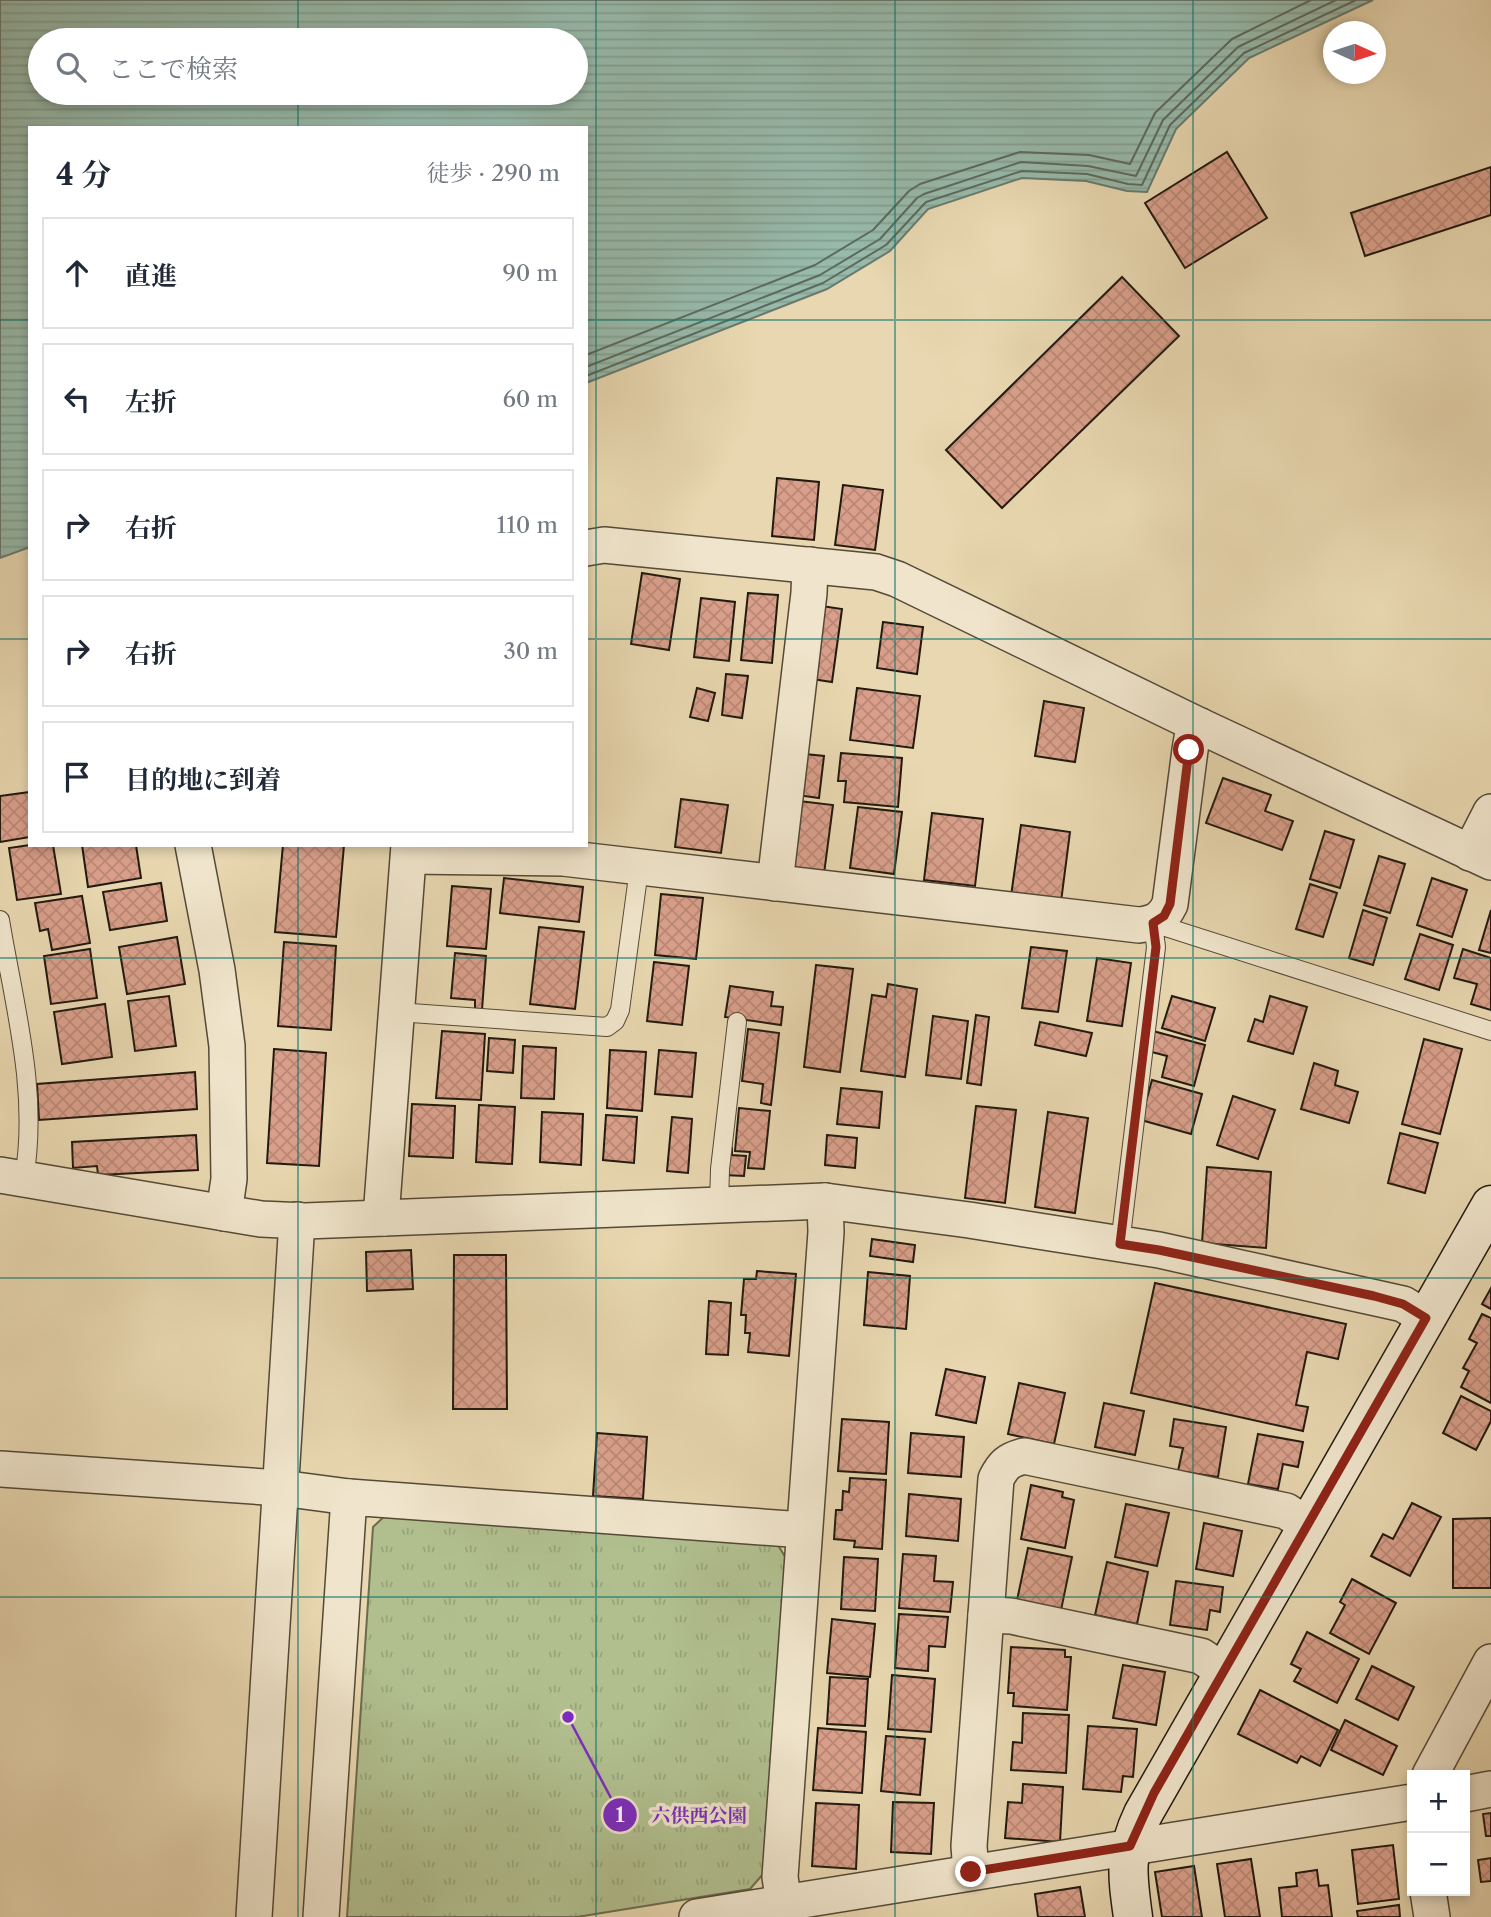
<!DOCTYPE html>
<html lang="ja">
<meta charset="utf-8">
<style>
body{margin:0;font-family:"Libre Caslon Text","Noto Serif JP",serif;background:#f2f2f3;color:#1f2937}
.controls{position:absolute;right:21px;bottom:21px;display:grid;overflow:hidden;border-radius:0px;box-shadow:0 4px 10px #0003}
.controls button{width:63px;height:63px;display:grid;place-items:center;padding:0;border:0;border-bottom:2px solid #e0e1e3;background:#fff;color:#1f2937;font:35px sans-serif}
.compass{position:absolute;left:1323px;top:21px;width:63px;height:63px;border-radius:50%;background:#fff;box-shadow:0 4px 10px #0003;rotate:93deg}
.stop{position:absolute;width:21px;height:21px;margin:-16px;border:5px solid #8f2418;border-radius:50%;background:#fff}
.stop.end{background:#8f2418;border-color:#fff;box-shadow:0 2px 7px #0008}
.list{margin:0;padding:0;list-style:none}
h2{display:flex;justify-content:space-between;align-items:center;height:91px;margin:0;padding:0 28px;font-size:30px}
h2 small{font-size:23px;font-weight:400;color:#747a83}
.list li{display:grid;grid-template-columns:46px 1fr auto;gap:21px;align-items:center;box-sizing:border-box;height:112px;margin:0 14px 14px;padding:0 14px;border:2px solid #e0e1e3;border-radius:0px}
.list b{display:block;font-size:26px;white-space:nowrap}
.list em{font-size:23px;font-style:normal;color:#747a83}
.icon{flex:none;width:38px;height:38px;fill:none;stroke:currentColor;stroke-width:2;stroke-linecap:round;stroke-linejoin:round}
.map{position:relative;flex:none;width:1491px;height:1917px;overflow:hidden}
.search{position:absolute;background:#fff;box-shadow:0 4px 10px #0003;left:28px;top:28px;width:560px;height:77px;display:flex;align-items:center;gap:18px;box-sizing:border-box;padding:0 24px;border-radius:38px;color:#747a83;font-size:26px}
.panel{position:absolute;background:#fff;box-shadow:0 4px 10px #0003;left:28px;top:126px;width:560px;height:721px;border-radius:0px}
.map>svg:first-child{display:block}
.park{fill:url(#park-tufts);stroke:#6a6c4f;stroke-width:2}
.water{fill:url(#water-rules);stroke:#687a6d;stroke-width:2;fill-rule:evenodd}
.lines{fill:none;stroke-linecap:round;stroke-linejoin:round}
.shore{stroke:#5c6a5d;stroke-width:2}
.building{fill:url(#building-cross-hatch);stroke:#221a0f;stroke-width:2}
.lane-casing{stroke:#544937;stroke-width:20}
.street-casing{stroke:#544937;stroke-width:38}
.secondary-casing{stroke:#221a0f;stroke-width:41}
.lane{stroke:#f0e5cc;stroke-width:18}
.street{stroke:#f0e5cc;stroke-width:35}
.secondary{stroke:#f0e5cc;stroke-width:38}
.route{stroke:#8f2418;stroke-width:9}
.grid{fill:none;stroke:#0f766e;stroke-width:2;stroke-opacity:0.55}
.leader{fill:none;stroke:#7b2cbf;stroke-width:2.5}
.callout-dot{fill:#7b2cbf;stroke:#f0e5cc;stroke-width:2.5}
.mark-label{font-size:21px;text-anchor:middle;font-weight:bold;fill:#fff}
.callout-label{font-size:19px;text-anchor:middle;font-weight:bold;fill:#7b2cbf;stroke:#f0e5cc;stroke-width:7;stroke-linejoin:round;paint-order:stroke}
</style>
<div class="map">
<svg width="1491" height="1917" viewBox="0 0 1491 1917">
<defs>
<pattern id="park-tufts" width="24" height="20" patternUnits="userSpaceOnUse" patternTransform="scale(1.75)"><rect width="24" height="20" fill="#b1bf8f"/><path d="M3 7l-1-3M5 7V3M7 7l1-3M15 17l-1-3M17 17v-4M19 17l1-3" fill="none" stroke="#98a47a"/></pattern>
<pattern id="water-rules" width="6" height="5" patternUnits="userSpaceOnUse" patternTransform="scale(1.75)"><rect width="6" height="5" fill="#97baab"/><path d="M0 2.5h6" fill="none" stroke="#829f92"/></pattern>
<pattern id="building-cross-hatch" width="8" height="8" patternUnits="userSpaceOnUse" patternTransform="scale(1.75)"><rect width="8" height="8" fill="#d99f8a"/><path d="M0 0l8 8M0 8l8-8" fill="none" stroke="#ba8876"/></pattern>
</defs>
<rect width="100%" height="100%" fill="#e8d7b0"/>
<filter id="stains"><feTurbulence type="fractalNoise" baseFrequency=".00286" numOctaves="4"/><feColorMatrix values="0 0 0 0 .2 0 0 0 0 .09 0 0 0 0 .02 0 0 0 .5 -.17"/></filter>
<radialGradient id="worn" r=".72"><stop offset=".6" stop-color="#630" stop-opacity="0"/><stop offset="1" stop-color="#630" stop-opacity=".3"/></radialGradient>
<polygon class="park" points="390,1511 775,1540 787,1560 764,1873 750,1889 577,1917 347,1917 373,1527"/>
<path class="water" d="M 0,0 L 1373,0 L 1249,58 L 1176,129 L 1147,192 L 1127,191 L 1086,181 L 1022,178 L 928,209 L 890,251 L 827,289 L 586,383 L 586,128 L 30,128 L 30,547 L 0,558 ZM 40,40 L 576,40 L 576,93 L 40,93 Z"/>
<g class="lines">
<g class="shore">
<polyline points="586,355 815,265 873,230 909,191 920,184 1020,152 1089,155 1130,164 1155,113 1232,39 1311,0"/>
<polyline points="586,367 820,275 880,239 917,198 924,194 1021,162 1088,166 1136,176 1163,120 1238,47 1336,0"/>
<polyline points="586,376 823,283 886,245 926,202 1022,171 1087,174 1128,184 1142,185 1170,125 1244,53 1356,0"/>
</g>
</g>
<g class="building">
<polygon points="1227,152 1267,218 1185,268 1145,203"/>
<polygon points="1491,167 1491,215 1365,256 1351,213"/>
<polygon points="1122,277 1179,336 1002,508 946,450"/>
<polygon points="777,478 819,482 814,540 772,536"/>
<polygon points="843,485 883,490 875,550 835,545"/>
<polygon points="642,573 680,579 669,650 631,644"/>
<polygon points="748,593 778,595 772,663 741,660"/>
<polygon points="701,598 735,602 729,661 694,657"/>
<polygon points="815,605 842,609 832,682 805,678"/>
<polygon points="883,622 923,627 917,674 877,668"/>
<polygon points="726,674 748,676 742,718 722,715"/>
<polygon points="697,688 715,693 708,721 690,717"/>
<polygon points="857,688 920,696 913,748 850,740"/>
<polygon points="1044,701 1084,708 1075,762 1035,756"/>
<polygon points="795,753 824,756 819,798 790,794"/>
<polygon points="841,753 902,758 898,807 844,802 846,781 838,781"/>
<polygon points="1223,778 1271,795 1265,811 1293,821 1282,850 1206,823"/>
<polygon points="30,792 30,837 0,842 0,796"/>
<polygon points="681,799 728,805 721,853 675,847"/>
<polygon points="799,801 833,805 824,874 790,870"/>
<polygon points="858,807 902,812 894,874 850,868"/>
<polygon points="932,813 983,819 975,886 924,880"/>
<polygon points="1021,825 1070,832 1061,902 1011,896"/>
<polygon points="1325,831 1354,840 1340,888 1310,879"/>
<polygon points="30,845 53,845 61,894 17,900 9,848"/>
<polygon points="82,845 136,845 141,878 88,887"/>
<polygon points="283,845 344,845 336,937 275,932"/>
<polygon points="1379,856 1405,864 1390,913 1364,905"/>
<polygon points="504,878 583,887 579,922 500,913"/>
<polygon points="1432,878 1467,890 1452,937 1417,925"/>
<polygon points="161,883 167,921 110,930 103,892"/>
<polygon points="1310,884 1337,893 1323,937 1296,929"/>
<polygon points="452,886 491,889 486,949 447,946"/>
<polygon points="661,894 703,898 696,959 655,955"/>
<polygon points="82,896 90,943 52,950 48,929 40,931 35,903"/>
<polygon points="1363,910 1387,918 1373,965 1349,958"/>
<polygon points="1491,910 1491,953 1479,950"/>
<polygon points="539,927 584,932 575,1009 530,1004"/>
<polygon points="1420,934 1453,945 1439,990 1405,979"/>
<polygon points="177,937 185,984 127,994 119,947"/>
<polygon points="284,942 336,946 331,1030 278,1026"/>
<polygon points="1031,947 1067,951 1058,1012 1022,1008"/>
<polygon points="90,949 97,998 51,1004 44,956"/>
<polygon points="1463,949 1491,958 1491,1010 1471,1004 1477,984 1454,978"/>
<polygon points="455,953 486,956 482,1010 475,1009 475,1000 451,998"/>
<polygon points="1097,958 1131,963 1122,1026 1087,1021"/>
<polygon points="654,962 689,966 682,1025 647,1021"/>
<polygon points="816,965 853,969 840,1072 804,1067"/>
<polygon points="888,984 917,989 905,1077 861,1071 872,995 886,997"/>
<polygon points="730,986 773,992 771,1006 783,1007 781,1025 725,1017"/>
<polygon points="169,996 176,1046 135,1051 128,1001"/>
<polygon points="1172,996 1215,1008 1205,1041 1162,1028"/>
<polygon points="1270,996 1307,1007 1293,1054 1248,1041 1255,1019 1263,1022"/>
<polygon points="105,1004 112,1057 62,1064 54,1012"/>
<polygon points="976,1015 989,1017 981,1085 967,1083"/>
<polygon points="933,1016 968,1021 961,1079 926,1075"/>
<polygon points="1040,1022 1092,1033 1086,1056 1035,1045"/>
<polygon points="748,1029 779,1033 771,1105 761,1103 763,1084 742,1081"/>
<polygon points="442,1031 485,1034 481,1100 436,1098"/>
<polygon points="1153,1031 1205,1045 1194,1086 1162,1077 1167,1056 1148,1051"/>
<polygon points="489,1038 515,1040 513,1073 487,1071"/>
<polygon points="1424,1039 1462,1049 1440,1134 1402,1124"/>
<polygon points="523,1046 556,1048 554,1099 521,1098"/>
<polygon points="274,1049 326,1053 319,1166 267,1163"/>
<polygon points="610,1050 646,1052 642,1111 607,1108"/>
<polygon points="659,1050 696,1053 692,1097 655,1094"/>
<polygon points="1314,1063 1338,1071 1335,1085 1358,1092 1349,1123 1301,1109"/>
<polygon points="195,1072 197,1109 39,1120 37,1084"/>
<polygon points="1152,1080 1202,1094 1191,1134 1141,1120"/>
<polygon points="841,1088 882,1092 879,1128 837,1124"/>
<polygon points="1233,1096 1275,1110 1258,1159 1217,1145"/>
<polygon points="412,1104 455,1106 453,1158 409,1156"/>
<polygon points="479,1105 515,1107 512,1164 476,1162"/>
<polygon points="976,1106 1016,1110 1005,1203 965,1198"/>
<polygon points="739,1108 770,1111 764,1169 748,1168 750,1152 735,1151"/>
<polygon points="542,1112 583,1114 581,1165 540,1162"/>
<polygon points="1048,1112 1088,1118 1075,1213 1035,1207"/>
<polygon points="606,1115 637,1117 634,1163 603,1160"/>
<polygon points="672,1117 692,1119 688,1173 667,1171"/>
<polygon points="1400,1133 1438,1143 1425,1193 1388,1183"/>
<polygon points="196,1135 198,1170 98,1175 97,1166 73,1168 72,1142"/>
<polygon points="827,1135 857,1138 855,1168 825,1165"/>
<polygon points="725,1147 732,1148 732,1155 746,1156 744,1176 724,1175"/>
<polygon points="1207,1167 1271,1172 1266,1248 1202,1243"/>
<polygon points="872,1239 915,1245 913,1262 870,1256"/>
<polygon points="411,1250 413,1289 367,1291 366,1252"/>
<polygon points="454,1255 506,1255 507,1409 453,1409"/>
<polygon points="757,1271 796,1274 789,1356 748,1352 750,1333 745,1333 746,1315 741,1315 744,1279 756,1279"/>
<polygon points="868,1272 910,1276 906,1329 864,1325"/>
<polygon points="1155,1283 1346,1324 1338,1359 1307,1352 1296,1405 1308,1407 1303,1431 1131,1393"/>
<polygon points="1491,1288 1491,1309 1482,1304"/>
<polygon points="709,1301 731,1303 728,1355 706,1354"/>
<polygon points="1482,1314 1491,1318 1491,1403 1461,1387 1469,1371 1463,1368 1477,1343 1469,1339"/>
<polygon points="946,1369 985,1377 976,1423 936,1415"/>
<polygon points="1019,1383 1065,1393 1054,1444 1008,1434"/>
<polygon points="1461,1396 1491,1411 1491,1421 1476,1450 1443,1433"/>
<polygon points="1104,1403 1144,1411 1135,1455 1095,1447"/>
<polygon points="842,1419 889,1422 886,1474 838,1471"/>
<polygon points="1174,1419 1226,1427 1218,1477 1178,1471 1183,1448 1170,1446"/>
<polygon points="597,1433 647,1437 643,1499 593,1496"/>
<polygon points="911,1433 964,1437 961,1477 908,1473"/>
<polygon points="1258,1434 1303,1442 1298,1467 1283,1464 1278,1489 1248,1484"/>
<polygon points="850,1478 886,1480 882,1549 854,1547 855,1541 834,1539 836,1510 842,1510 843,1491 849,1492"/>
<polygon points="1031,1485 1063,1492 1062,1497 1074,1500 1065,1548 1021,1539"/>
<polygon points="909,1494 961,1499 958,1541 906,1536"/>
<polygon points="1412,1503 1441,1517 1410,1576 1371,1556 1383,1534 1393,1539"/>
<polygon points="1126,1504 1169,1513 1157,1566 1115,1557"/>
<polygon points="1491,1518 1491,1588 1453,1588 1453,1519"/>
<polygon points="1204,1523 1242,1531 1233,1576 1196,1569"/>
<polygon points="1028,1548 1072,1557 1060,1615 1016,1605"/>
<polygon points="903,1554 936,1556 934,1581 953,1582 950,1612 899,1608"/>
<polygon points="844,1557 878,1559 875,1611 841,1609"/>
<polygon points="1107,1562 1148,1572 1137,1624 1095,1615"/>
<polygon points="1352,1579 1396,1603 1369,1654 1330,1633 1345,1605 1340,1602"/>
<polygon points="1176,1581 1223,1587 1220,1612 1210,1610 1207,1630 1170,1625"/>
<polygon points="899,1614 948,1617 945,1647 929,1646 928,1671 895,1668"/>
<polygon points="832,1619 875,1624 870,1677 827,1673"/>
<polygon points="1307,1632 1359,1659 1337,1703 1294,1681 1301,1669 1291,1664"/>
<polygon points="1011,1647 1065,1650 1065,1657 1071,1657 1067,1710 1013,1706 1014,1693 1008,1693"/>
<polygon points="1123,1665 1165,1672 1156,1725 1113,1718"/>
<polygon points="1372,1666 1414,1687 1398,1720 1356,1699"/>
<polygon points="892,1675 935,1679 931,1732 888,1729"/>
<polygon points="830,1677 868,1679 865,1726 827,1724"/>
<polygon points="1260,1690 1338,1730 1320,1766 1301,1756 1297,1763 1238,1734"/>
<polygon points="1023,1713 1069,1715 1066,1773 1011,1770 1013,1742 1022,1743"/>
<polygon points="1345,1720 1397,1746 1383,1775 1331,1750"/>
<polygon points="1088,1726 1137,1729 1133,1777 1123,1776 1121,1792 1083,1789"/>
<polygon points="818,1728 866,1732 862,1793 813,1790"/>
<polygon points="886,1736 925,1739 920,1795 881,1791"/>
<polygon points="1023,1784 1063,1787 1060,1842 1005,1838 1008,1802 1022,1803"/>
<polygon points="893,1802 934,1803 931,1854 891,1852"/>
<polygon points="816,1803 859,1805 856,1869 812,1866"/>
<polygon points="1491,1813 1491,1836 1486,1836 1483,1814"/>
<polygon points="1393,1845 1399,1899 1358,1904 1352,1850"/>
<polygon points="1491,1858 1491,1881 1481,1882 1478,1860"/>
<polygon points="1251,1859 1260,1917 1225,1917 1217,1864"/>
<polygon points="1194,1866 1202,1917 1162,1917 1155,1872"/>
<polygon points="1317,1870 1319,1886 1328,1885 1332,1917 1282,1917 1279,1888 1297,1886 1296,1873"/>
<polygon points="1080,1887 1085,1917 1038,1917 1035,1894"/>
<polygon points="1399,1905 1400,1917 1358,1917 1357,1911"/>
</g>
<g class="lines">
<g class="lane-casing">
<g id="lane">
<path d="M 0,920 C 14,1005 39,1092 24,1178"/>
<polyline points="397,1012 607,1027 615,1021 620,1010 639,869"/>
<polyline points="719,1205 720,1169 737,1022"/>
<polyline points="1120,1244 1156,947 1153,923 1491,1031"/>
</g>
</g>
<g class="street-casing">
<g id="street">
<polyline points="586,548 604,545 876,572 897,579 1200,726 1491,862"/>
<polyline points="193,845 217,970 227,1046 229,1179 224,1213"/>
<polyline points="1470,853 1491,812"/>
<path d="M 409,856 L 563,858 L 1139,925 C 1155,923 1163,919 1170,904 L 1190,750 L 1192,738 L 1200,726"/>
<polyline points="775,883 809,593 810,565"/>
<polyline points="0,1175 261,1219 305,1221 825,1201 969,1220 1159,1250 1403,1304 1426,1318"/>
<polyline points="385,1218 382,1204 409,845"/>
<polyline points="0,1469 281,1488 349,1497"/>
<polyline points="986,1615 1011,1616 1201,1656 1223,1671"/>
<polyline points="1430,1775 1491,1662"/>
<polyline points="1465,1794 1491,1789"/>
<path d="M 971,1872 L 969,1846 L 996,1479 C 1003,1465 1008,1460 1024,1456 L 1286,1511 L 1309,1526"/>
<polyline points="1428,1891 1432,1917"/>
<polyline points="784,1904 780,1877 826,1232 825,1201"/>
<polyline points="254,1917 297,1220"/>
<polyline points="321,1917 349,1497 804,1530"/>
<polyline points="697,1917 1412,1802"/>
</g>
</g>
<g class="secondary-casing">
<path id="secondary" d="M 1133,1917 C 1127,1874 1124,1854 1143,1814 L 1491,1205"/>
</g>
<use href="#lane" class="lane"/>
<use href="#street" class="street"/>
<use href="#secondary" class="secondary"/>
</g>
<g class="lines">
<polyline class="route" points="971,1872 1130,1846 1154,1793 1426,1318 1403,1304 1374,1296 1159,1250 1120,1244 1156,947 1153,923 1164,916 1170,904 1189,750"/>
</g>
<path class="grid" d="M 298,0 L 298,40M 596,0 L 596,1917M 895,0 L 895,1917M 1193,0 L 1193,1917M 298,93 L 298,128M 0,320 L 30,320M 586,320 L 1491,320M 0,639 L 30,639M 586,639 L 1491,639M 298,845 L 298,1917M 0,958 L 1491,958M 0,1278 L 1491,1278M 0,1597 L 1491,1597"/>
<path class="leader" d="M568 1717L620 1815"/>
<g class="callout-dot">
<circle cx="568" cy="1717" r="7"/>
<circle cx="620" cy="1815" r="18"/>
</g>
<g class="mark-label">
<text x="620" y="1822">1</text>
</g>
<g class="callout-label">
<text x="699" y="1822">六供西公園</text>
</g>
<rect width="100%" height="100%" filter="url(#stains)"/>
<rect width="100%" height="100%" fill="url(#worn)"/>
</svg>
<div class="controls">
<button>+</button>
<button>−</button>
</div>
<svg class="compass" viewBox="-18 -18 36 36"><path d="M0-13l5 13h-10z" fill="#e53935"/><path d="M0 13l5-13h-10z" fill="#747a83"/></svg>
<div class="stop" style="left:1189px;top:750px"></div>
<div class="stop end" style="left:971px;top:1872px"></div>
<div class="search"><svg class="icon" aria-label="search" viewBox="0 0 24 24"><circle cx="10" cy="10" r="6"/><path d="M15 15l6 6"/></svg>ここで検索</div>
<section class="panel">
<h2>4 分<small>徒歩 · 290 m</small></h2>
<ul class="list">
<li><svg class="icon" aria-label="ahead" viewBox="0 0 24 24"><path d="M12 20V5M6 11l6-6 6 6"/></svg><div><b>直進</b></div><em>90 m</em></li>
<li><svg class="icon" aria-label="left" viewBox="0 0 24 24"><path d="M17 20v-9H6M10 6l-5 5 5 5"/></svg><div><b>左折</b></div><em>60 m</em></li>
<li><svg class="icon" aria-label="right" viewBox="0 0 24 24"><path d="M7 20v-9h11M14 6l5 5-5 5"/></svg><div><b>右折</b></div><em>110 m</em></li>
<li><svg class="icon" aria-label="right" viewBox="0 0 24 24"><path d="M7 20v-9h11M14 6l5 5-5 5"/></svg><div><b>右折</b></div><em>30 m</em></li>
<li><svg class="icon" aria-label="arrive" viewBox="0 0 24 24"><path d="M6 21V4h12l-3 4 3 4H6"/></svg><div><b>目的地に到着</b></div></li>
</ul>
</section>
</div>
